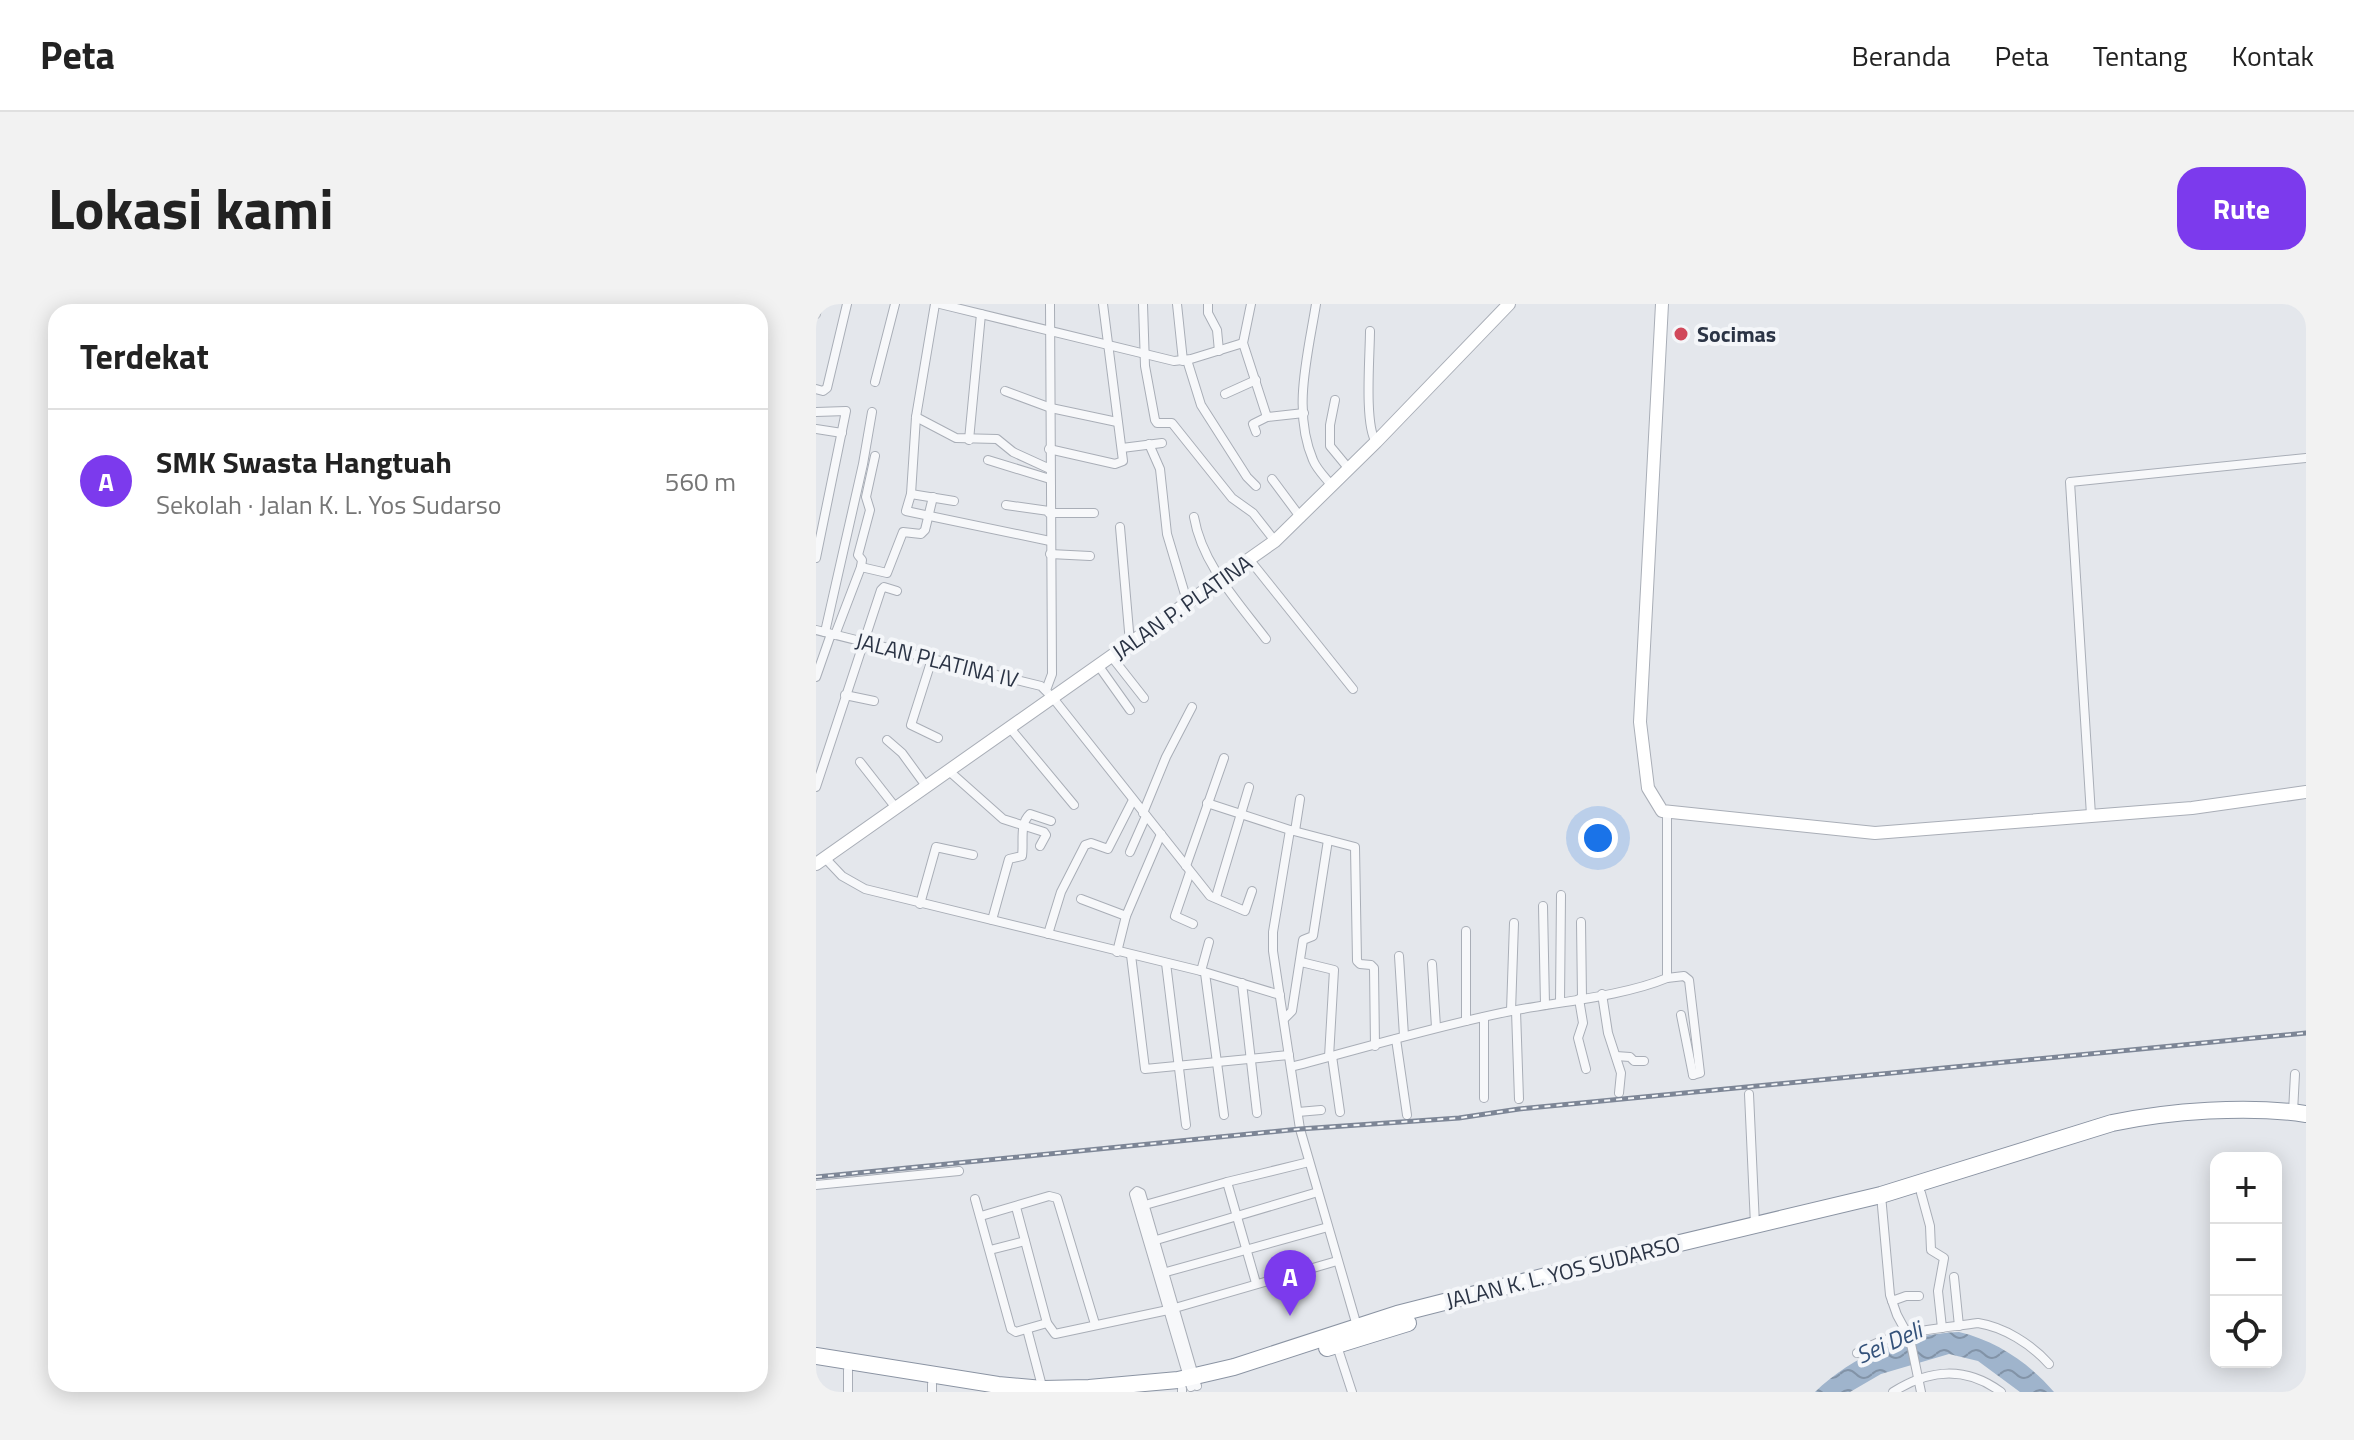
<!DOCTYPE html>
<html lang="id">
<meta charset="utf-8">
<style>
body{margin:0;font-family:"Titillium Web",sans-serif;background:#f2f2f2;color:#222}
.controls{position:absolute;right:24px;bottom:24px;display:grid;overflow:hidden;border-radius:16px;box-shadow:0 4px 20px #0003}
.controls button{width:72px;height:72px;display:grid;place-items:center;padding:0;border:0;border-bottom:2px solid #e0e0e0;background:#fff;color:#222;font:40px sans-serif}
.you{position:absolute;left:782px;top:534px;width:28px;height:28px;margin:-20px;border:6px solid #fff;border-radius:50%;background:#1a73e8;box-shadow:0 0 0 12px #1a73e833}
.badge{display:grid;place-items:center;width:52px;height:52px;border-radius:50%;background:#7c3aed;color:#fff;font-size:26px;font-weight:700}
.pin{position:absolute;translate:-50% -66px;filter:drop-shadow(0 2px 4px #0008)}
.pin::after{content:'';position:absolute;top:42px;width:28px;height:24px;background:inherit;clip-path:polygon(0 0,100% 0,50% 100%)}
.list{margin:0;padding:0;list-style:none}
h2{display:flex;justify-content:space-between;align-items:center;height:104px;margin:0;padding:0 32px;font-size:34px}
h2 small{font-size:26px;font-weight:400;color:#767676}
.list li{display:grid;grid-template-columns:52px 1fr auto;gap:24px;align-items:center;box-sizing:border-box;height:144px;padding:0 32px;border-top:2px solid #e0e0e0}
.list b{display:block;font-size:30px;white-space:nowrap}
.list p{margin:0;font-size:26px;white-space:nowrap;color:#767676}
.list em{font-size:26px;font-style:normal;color:#767676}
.icon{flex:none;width:44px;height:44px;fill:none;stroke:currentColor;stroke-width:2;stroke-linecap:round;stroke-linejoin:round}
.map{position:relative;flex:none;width:1490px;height:1088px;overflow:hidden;border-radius:24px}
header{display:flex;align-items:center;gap:48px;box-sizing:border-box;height:112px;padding:0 40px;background:#fff;border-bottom:2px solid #e0e0e0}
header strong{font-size:38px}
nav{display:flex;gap:44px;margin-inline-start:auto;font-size:28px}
.intro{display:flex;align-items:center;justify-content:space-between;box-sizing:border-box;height:192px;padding:0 48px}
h1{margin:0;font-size:56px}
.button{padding:20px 36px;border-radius:24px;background:#7c3aed;color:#fff;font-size:28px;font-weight:700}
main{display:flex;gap:48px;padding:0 48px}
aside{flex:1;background:#fff;border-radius:24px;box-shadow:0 4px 20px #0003}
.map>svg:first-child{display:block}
.water{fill:url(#water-waves)}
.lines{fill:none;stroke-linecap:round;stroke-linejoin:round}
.street-casing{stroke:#a9aeb7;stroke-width:10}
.secondary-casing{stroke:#a9aeb7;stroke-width:14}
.highway-casing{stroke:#8b94a3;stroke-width:18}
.street{stroke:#f7f8fa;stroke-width:8}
.secondary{stroke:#fff;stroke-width:12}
.highway{stroke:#fff;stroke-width:16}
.rail-casing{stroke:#7d8696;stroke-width:5}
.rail{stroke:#f4f6f9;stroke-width:2;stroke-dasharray:6;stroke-linecap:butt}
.poi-dot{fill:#d1495b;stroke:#f4f6f9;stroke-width:3}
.labels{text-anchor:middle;stroke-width:8;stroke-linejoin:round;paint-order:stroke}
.poi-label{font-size:22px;font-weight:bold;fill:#2b3445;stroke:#f4f6f9;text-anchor:start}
.street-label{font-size:22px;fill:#2b3445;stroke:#f4f6f9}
.water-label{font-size:24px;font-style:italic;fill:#34527a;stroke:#f4f6f9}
</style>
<header>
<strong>Peta</strong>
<nav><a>Beranda</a><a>Peta</a><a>Tentang</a><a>Kontak</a></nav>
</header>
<div class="intro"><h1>Lokasi kami</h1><a class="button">Rute</a></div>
<main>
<aside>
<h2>Terdekat<small></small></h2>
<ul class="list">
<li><span class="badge">A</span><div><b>SMK Swasta Hangtuah</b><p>Sekolah · Jalan K. L. Yos Sudarso</p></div><em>560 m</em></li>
</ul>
</aside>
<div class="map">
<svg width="1490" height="1088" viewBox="0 0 1490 1088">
<defs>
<pattern id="water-waves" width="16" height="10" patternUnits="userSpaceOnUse" patternTransform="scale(2)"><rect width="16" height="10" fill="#9fb4cc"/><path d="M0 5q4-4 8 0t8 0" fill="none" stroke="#8293a7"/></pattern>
</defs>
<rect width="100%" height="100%" fill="#e4e7ec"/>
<path class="water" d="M 1143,1028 C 1181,1037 1213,1059 1238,1088 L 1204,1088 L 1162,1057 L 1133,1050 L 1065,1070 L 1034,1088 L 999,1088 C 1037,1051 1090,1030 1143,1028 Z"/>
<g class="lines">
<g class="street-casing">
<g id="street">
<polyline points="119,0 100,113 95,190 90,207 234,237"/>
<polyline points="124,0 358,57 375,55 427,39"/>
<polyline points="327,0 329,62 339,116 341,119 356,119 416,194 437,209 459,237"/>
<polyline points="361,0 367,57"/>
<polyline points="392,0 392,9 401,26 403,47"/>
<polyline points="435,0 427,39 451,113"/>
<path d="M 500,0 C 492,50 476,107 497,156 C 501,166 510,174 516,182"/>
<polyline points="0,10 2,0"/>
<path d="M 554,27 C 554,51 548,121 560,138"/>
<polyline points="371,56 385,101 431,173 440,182"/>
<polyline points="59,78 79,0"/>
<polyline points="0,85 7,87 11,84 31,0"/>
<polyline points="189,87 235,104 301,118"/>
<polyline points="409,90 440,76"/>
<polyline points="519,96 514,121 514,142 533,165"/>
<polyline points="0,108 30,107 0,254"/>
<polyline points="100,113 140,134 181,135 197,148 234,165"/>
<polyline points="0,125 26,129"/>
<polyline points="440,128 437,120 451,113 488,109"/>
<polyline points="153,136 165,10"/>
<polyline points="333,140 344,165 351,230 371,297"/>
<polyline points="306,144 346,139"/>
<polyline points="233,145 299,160 307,157 287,0"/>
<polyline points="172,156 234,175"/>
<polyline points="456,175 485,214"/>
<polyline points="95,190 138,197"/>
<polyline points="190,201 233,207"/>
<polyline points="233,209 278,209"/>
<path d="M 378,213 C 386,260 422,298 450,335"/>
<polyline points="304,223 314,339"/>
<polyline points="234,250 274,252"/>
<polyline points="433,255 537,385"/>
<polyline points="45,263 71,269 87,228 105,230 109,226 117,193"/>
<polyline points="0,326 225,382 237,394 394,592 429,607 436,587"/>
<polyline points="9,328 47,160 56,108"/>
<polyline points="19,331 45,263 46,256 42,251 54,206 50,193 59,152"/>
<polyline points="295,352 328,394"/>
<polyline points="116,355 95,421 122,434"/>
<polyline points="282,361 314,406"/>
<polyline points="0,373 15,330"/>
<polyline points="230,386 236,370 234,0"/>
<polyline points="29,391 58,397"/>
<polyline points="194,424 258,501"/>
<polyline points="71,436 86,449 110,482"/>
<polyline points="44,458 80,504"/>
<polyline points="133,467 187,515 228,528 230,531 224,542"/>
<polyline points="0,483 65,286 68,283 81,287"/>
<polyline points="391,499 474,526 539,543 541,657 544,660 555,661 558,664 559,742"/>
<polyline points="327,509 350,453 376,403"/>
<polyline points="1275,511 1254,178 1490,154"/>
<polyline points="474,526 457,628 457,647 484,825 541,1022"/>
<polyline points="479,527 484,495"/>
<polyline points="314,548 330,512"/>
<polyline points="9,554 26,572 49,585 385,667 464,691"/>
<polyline points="370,562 408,454"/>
<polyline points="374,568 359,612 377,620"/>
<polyline points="400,593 433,483"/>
<polyline points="265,595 310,612"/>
<polyline points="104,600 120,543 157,551"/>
<polyline points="727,602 729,701"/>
<path d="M 176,616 L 193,555 L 206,552 C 208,538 203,520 214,510 L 235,517"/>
<polyline points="765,618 766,694"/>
<polyline points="650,627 650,717"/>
<polyline points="232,630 245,588 269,541 275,539 292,545 317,496"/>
<polyline points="301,648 310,612 345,530"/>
<polyline points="315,651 329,765 473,751"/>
<polyline points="583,652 588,732"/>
<polyline points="485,658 518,666 513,753"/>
<polyline points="350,659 370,821"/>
<polyline points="616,660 620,723"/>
<polyline points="385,667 393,638"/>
<polyline points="389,669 408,811"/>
<polyline points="851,674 868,672 873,676 884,769 877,771"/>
<polyline points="426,679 441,809"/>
<polyline points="786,690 792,729 805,769 803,789"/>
<polyline points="763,695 767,719 762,734 770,765"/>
<polyline points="744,698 745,591"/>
<polyline points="695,707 698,619"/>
<polyline points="700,707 703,795"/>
<polyline points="865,711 877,771"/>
<polyline points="668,713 668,794"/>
<polyline points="468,715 476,707 487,636 497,632 512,536"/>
<polyline points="580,735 591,811"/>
<polyline points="516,752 524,808"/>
<polyline points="800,752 814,753 818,757 828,757"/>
<path d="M 475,763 C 548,744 620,722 695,707 C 742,698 808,692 851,674 L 851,509"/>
<polyline points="933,790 939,921"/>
<polyline points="482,808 505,806"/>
<polyline points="1477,808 1479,770"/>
<polyline points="411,878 440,979"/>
<polyline points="0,881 143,867"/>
<polyline points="1105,889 1114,922 1115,946 1128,954 1122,987 1126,1024"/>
<polyline points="1065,891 1074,991 1081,1011 1094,1035 1105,1088"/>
<polyline points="159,895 195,1025 200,1028 231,1019"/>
<polyline points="329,901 411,878 493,858"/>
<polyline points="200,903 231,1019 239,1030 352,1006 521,957"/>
<polyline points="165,912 233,892 241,894 279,1020"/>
<polyline points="337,937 502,888"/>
<polyline points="174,946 209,937"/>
<polyline points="343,970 512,923"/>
<polyline points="1138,973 1143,1022"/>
<polyline points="1076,997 1090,992 1103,992"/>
<polyline points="211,1025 227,1086"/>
<polyline points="520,1039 536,1088"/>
<path d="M 1041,1049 C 1076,1027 1121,1025 1162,1019 C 1188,1023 1215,1040 1233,1060"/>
<polyline points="32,1066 32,1088"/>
<polyline points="116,1080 116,1088"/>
<polyline points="375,1083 318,890 321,887 325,889 381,1082"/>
<polyline points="366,1085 366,1088"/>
<path d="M 1077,1088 C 1113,1065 1150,1062 1185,1088"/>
</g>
</g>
<g class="secondary-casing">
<g id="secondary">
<polyline points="846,0 824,418 832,484 846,507 1059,529 1376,504 1490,488"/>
<polyline points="0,560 459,237 560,138 693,0"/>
</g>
</g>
<g class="highway-casing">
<g id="highway">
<polyline points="511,1044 592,1019"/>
<path d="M 0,1052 L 182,1081 L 227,1085 L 273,1084 L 362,1076 L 418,1063 L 581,1010 L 797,955 L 1065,891 L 1296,819 C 1353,807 1432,801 1490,810"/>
</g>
</g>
<use href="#street" class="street"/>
<use href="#secondary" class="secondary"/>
<use href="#highway" class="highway"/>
<g class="rail-casing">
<polyline id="rail" points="0,873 484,825 643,814 703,805 1490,729"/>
</g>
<use href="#rail" class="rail"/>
</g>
<circle class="poi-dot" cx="865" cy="30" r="8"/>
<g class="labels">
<g class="poi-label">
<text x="881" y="38">Socimas</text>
</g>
<g class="street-label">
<text transform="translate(366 303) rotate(-35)" y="8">JALAN P. PLATINA</text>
<text transform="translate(121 356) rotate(14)" y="8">JALAN PLATINA IV</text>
<text transform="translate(747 968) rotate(-14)" y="8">JALAN K. L. YOS SUDARSO</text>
</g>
<g class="water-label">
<text transform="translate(1073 1039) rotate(-24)" y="8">Sei Deli</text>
</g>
</g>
</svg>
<div class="controls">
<button>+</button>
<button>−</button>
<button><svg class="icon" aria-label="locate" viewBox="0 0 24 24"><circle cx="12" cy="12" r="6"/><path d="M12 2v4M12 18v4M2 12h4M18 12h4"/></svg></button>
</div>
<div class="you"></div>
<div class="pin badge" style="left:474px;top:1012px">A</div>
</div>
</main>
